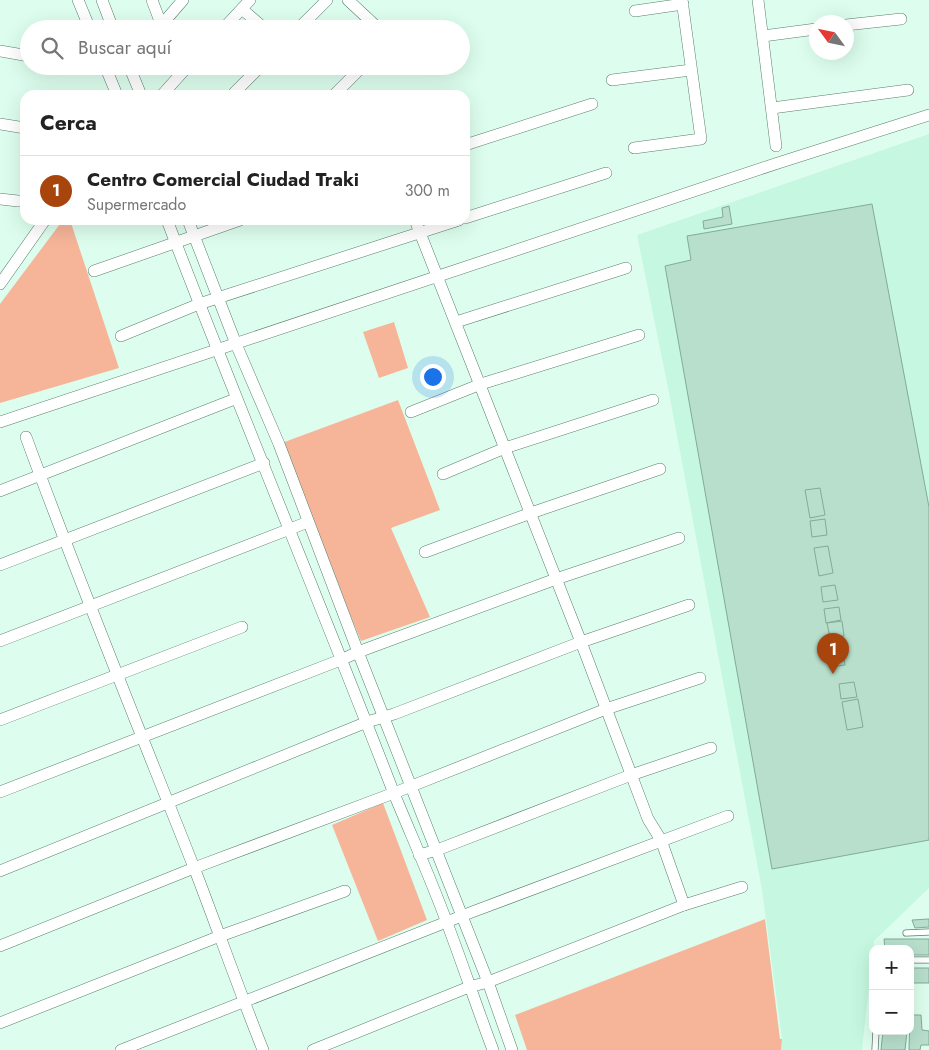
<!DOCTYPE html>
<html lang="es">
<meta charset="utf-8">
<style>
body{margin:0;font-family:Jost,sans-serif;background:#f6f6f6;color:#222}
.controls{position:absolute;right:15px;bottom:15px;display:grid;overflow:hidden;border-radius:10px;box-shadow:0 5px 20px #0002}
.controls button{width:45px;height:45px;display:grid;place-items:center;padding:0;border:0;border-bottom:1px solid #e0e0e0;background:#fff;color:#222;font:25px sans-serif}
.compass{position:absolute;left:809px;top:15px;width:45px;height:45px;border-radius:50%;background:#fff;box-shadow:0 5px 20px #0002;rotate:303deg}
.you{position:absolute;left:432px;top:376px;width:18px;height:18px;margin:-12px;border:4px solid #fff;border-radius:50%;background:#1a73e8;box-shadow:0 0 0 8px #1a73e833}
.badge{display:grid;place-items:center;width:32px;height:32px;border-radius:50%;background:#a8450c;color:#fff;font-size:16px;font-weight:700}
.pin{position:absolute;translate:-50% -41px;filter:drop-shadow(0 1px 2px #0008)}
.pin::after{content:'';position:absolute;top:26px;width:18px;height:15px;background:inherit;clip-path:polygon(0 0,100% 0,50% 100%)}
.list{margin:0;padding:0;list-style:none}
h2{display:flex;justify-content:space-between;align-items:center;height:65px;margin:0;padding:0 20px;font-size:21px}
h2 small{font-size:16px;font-weight:400;color:#767676}
.list li{display:grid;grid-template-columns:32px 1fr auto;gap:15px;align-items:center;box-sizing:border-box;height:70px;padding:0 20px;border-top:1px solid #e0e0e0}
.list b{display:block;font-size:19px;white-space:nowrap}
.list p{margin:0;font-size:16px;white-space:nowrap;color:#767676}
.list em{font-size:16px;font-style:normal;color:#767676}
.icon{flex:none;width:28px;height:28px;fill:none;stroke:currentColor;stroke-width:2;stroke-linecap:round;stroke-linejoin:round}
.map{position:relative;flex:none;width:929px;height:1050px;overflow:hidden}
.search{position:absolute;background:#fff;box-shadow:0 5px 20px #0002;left:20px;top:20px;width:450px;height:55px;display:flex;align-items:center;gap:12px;box-sizing:border-box;padding:0 18px;border-radius:28px;color:#767676;font-size:19px}
.panel{position:absolute;background:#fff;box-shadow:0 5px 20px #0002;left:20px;top:90px;width:450px;height:135px;border-radius:15px}
.map>svg:first-child{display:block}
.built{fill:#c6f8e1}
.green{fill:#f6b599}
.building{fill:#b7dfcc;stroke:#83aa99}
.lines{fill:none;stroke-linecap:round;stroke-linejoin:round}
.service-casing{stroke:#5a7f6e;stroke-width:7}
.minor-casing{stroke:#5a7f6e;stroke-width:12}
.service{stroke:#fff;stroke-width:5.5}
.minor{stroke:#fff;stroke-width:11}
</style>
<div class="map">
<svg width="929" height="1050" viewBox="0 0 929 1050">
<rect width="100%" height="100%" fill="#ddfeee"/>
<polygon class="built" points="929,134 929,888 874,941 862,1050 781,1050 782,1039 762,890 669,393 637,235"/>
<g class="green">
<polygon points="63,220 70,220 119,368 0,403 0,304"/>
<polygon points="394,322 408,368 379,378 363,332"/>
<polygon points="398,400 440,510 391,528 430,617 361,641 279,444"/>
<polygon points="383,803 427,920 378,941 332,825"/>
<polygon points="765,919 780,1039 782,1039 781,1050 527,1050 515,1015"/>
</g>
<g class="building">
<polygon points="872,204 929,507 929,840 772,869 665,266 691,260 687,236"/>
<polygon points="729,206 732,224 704,229 703,221 723,217 722,208"/>
<polygon points="820,488 825,515 810,518 805,490"/>
<polygon points="825,519 827,535 812,537 810,521"/>
<polygon points="828,546 833,573 819,576 814,548"/>
<polygon points="835,585 838,600 823,602 821,587"/>
<polygon points="839,607 841,620 826,623 824,609"/>
<polygon points="842,621 844,636 830,638 827,623"/>
<polygon points="842,648 845,665 837,666 834,649"/>
<polygon points="854,682 857,697 841,699 839,684"/>
<polygon points="858,699 863,727 847,730 842,702"/>
<polygon points="929,919 929,927 915,928 912,920"/>
<polygon points="884,939 929,939 929,955 910,955 910,949 885,949"/>
<rect x="910" y="968" width="19" height="15"/>
<polygon points="910,1015 921,1015 922,1030 929,1031 929,1045 921,1045 920,1050 909,1050"/>
<polygon points="883,1031 907,1031 905,1050 881,1050"/>
</g>
<g class="lines">
<g class="service-casing">
<g id="service">
<polyline points="906,933 929,932"/>
<polyline points="910,960 929,960"/>
<polyline points="875,1050 876,1031"/>
</g>
</g>
<g class="minor-casing">
<g id="minor">
<polyline points="78,0 90,29"/>
<polyline points="102,0 113,29"/>
<polyline points="152,0 161,24"/>
<polyline points="348,0 379,29"/>
<polyline points="758,0 776,146"/>
<polyline points="242,9 265,29"/>
<polyline points="635,11 683,4"/>
<polyline points="846,25 901,19"/>
<polyline points="158,29 183,0"/>
<polyline points="223,29 250,0"/>
<polyline points="298,29 327,0"/>
<polyline points="763,36 816,29"/>
<polyline points="0,51 29,56"/>
<polyline points="105,66 117,95"/>
<polyline points="129,66 141,95"/>
<polyline points="612,80 691,70"/>
<polyline points="234,93 261,66"/>
<polyline points="162,95 188,66"/>
<polyline points="334,95 363,66"/>
<polyline points="772,108 908,90"/>
<polyline points="0,124 25,128"/>
<polyline points="465,145 592,104"/>
<polyline points="634,148 701,139 682,0"/>
<polyline points="0,199 18,201 25,201"/>
<polyline points="465,218 606,173"/>
<path d="M 167,220 C 240,411 319,600 393,791 C 411,835 431,879 447,923 C 463,965 477,1008 493,1050"/>
<polyline points="188,220 236,344 279,444 358,652 488,982 512,1050"/>
<polyline points="415,220 581,642 648,819 661,840 684,905"/>
<polyline points="94,271 240,220"/>
<polyline points="0,284 45,220"/>
<polyline points="456,322 626,268"/>
<polyline points="121,336 199,304 459,220"/>
<polyline points="411,412 481,384 639,335"/>
<polyline points="0,422 778,163 929,115"/>
<path d="M 26,437 C 79,582 138,726 195,870 C 218,930 239,990 263,1050"/>
<polyline points="443,474 505,448 653,400"/>
<polyline points="0,491 235,399"/>
<polyline points="425,552 531,513 660,469"/>
<polyline points="0,565 264,463"/>
<polyline points="0,641 308,522"/>
<polyline points="0,720 242,627"/>
<polyline points="0,792 343,659 358,652 556,579 679,538"/>
<polyline points="419,855 437,850 631,775 711,748"/>
<polyline points="0,871 367,722 394,714 581,642 689,605"/>
<polyline points="0,946 194,868 394,793 606,709 700,678"/>
<polyline points="0,1023 220,936 345,891"/>
<polyline points="121,1050 472,912 728,816"/>
<polyline points="313,1050 469,987 488,982 684,905 742,887"/>
</g>
</g>
<use href="#service" class="service"/>
<use href="#minor" class="minor"/>
</g>
</svg>
<div class="controls">
<button>+</button>
<button>−</button>
</div>
<svg class="compass" viewBox="-18 -18 36 36"><path d="M0-13l5 13h-10z" fill="#e53935"/><path d="M0 13l5-13h-10z" fill="#767676"/></svg>
<div class="you"></div>
<div class="pin badge" style="left:833px;top:674px">1</div>
<div class="search"><svg class="icon" aria-label="search" viewBox="0 0 24 24"><circle cx="10" cy="10" r="6"/><path d="M15 15l6 6"/></svg>Buscar aquí</div>
<section class="panel">
<h2>Cerca<small></small></h2>
<ul class="list">
<li><span class="badge">1</span><div><b>Centro Comercial Ciudad Traki</b><p>Supermercado</p></div><em>300 m</em></li>
</ul>
</section>
</div>
